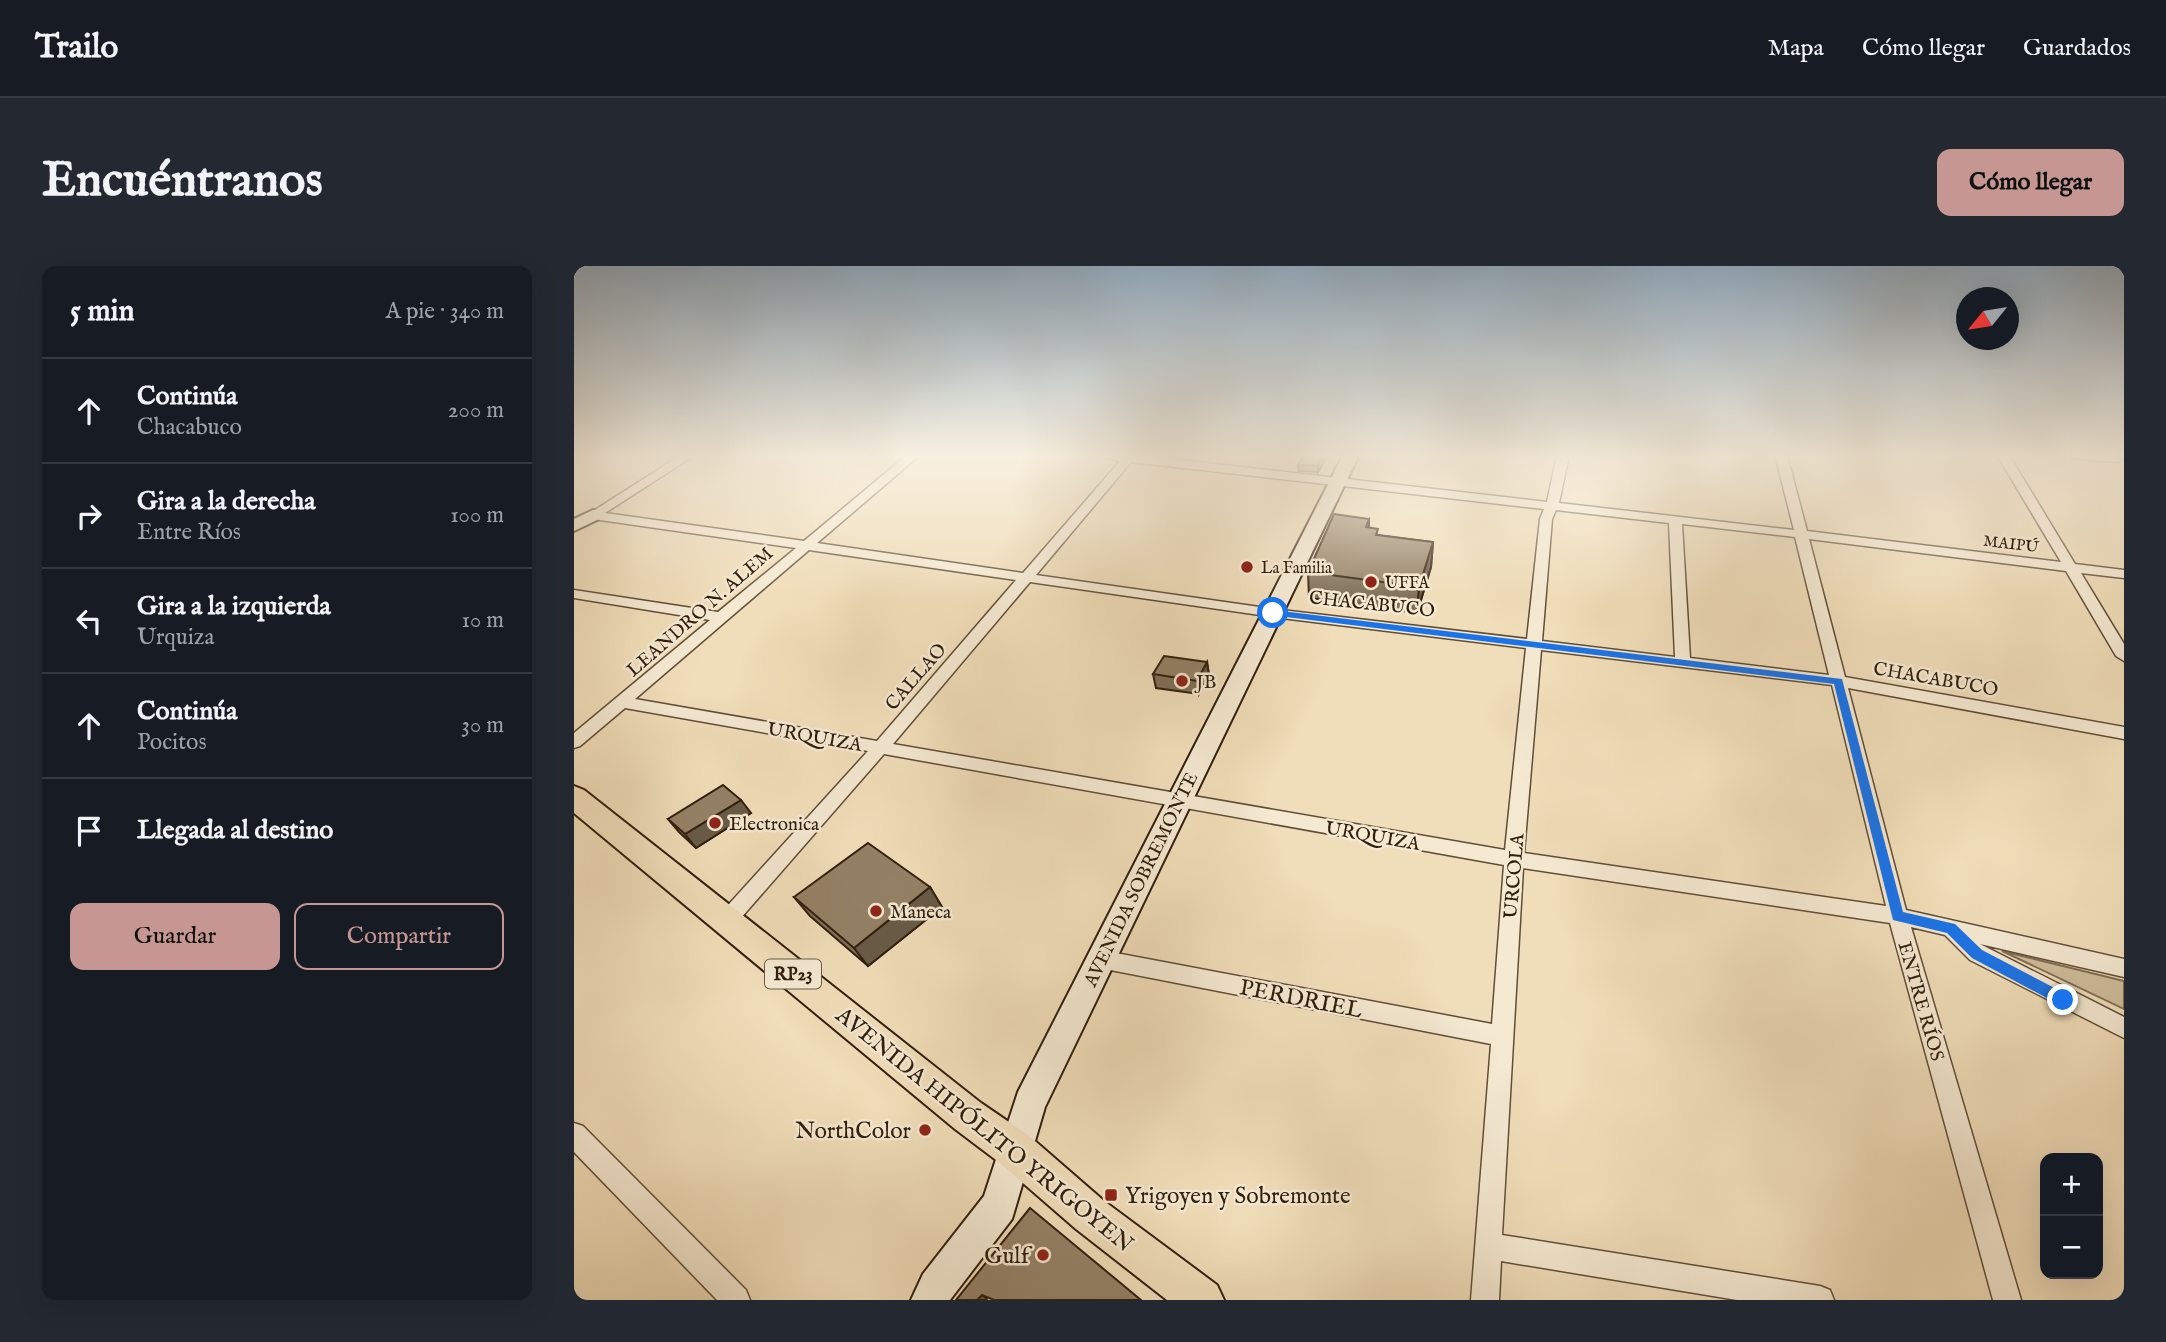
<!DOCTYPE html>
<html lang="es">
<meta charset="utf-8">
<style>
body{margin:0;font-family:"IM FELL English",serif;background:#242831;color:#f1f3f6}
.controls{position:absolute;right:21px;bottom:21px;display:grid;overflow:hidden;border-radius:14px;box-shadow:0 7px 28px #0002}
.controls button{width:63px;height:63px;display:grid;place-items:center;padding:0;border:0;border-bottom:2px solid #363941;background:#171b24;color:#f1f3f6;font:35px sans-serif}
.compass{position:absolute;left:1382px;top:21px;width:63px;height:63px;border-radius:50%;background:#171b24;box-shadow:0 7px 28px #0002;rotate:240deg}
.stop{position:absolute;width:21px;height:21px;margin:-16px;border:5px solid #1a73e8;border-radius:50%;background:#fff}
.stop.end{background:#1a73e8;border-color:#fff;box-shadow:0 2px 7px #0008}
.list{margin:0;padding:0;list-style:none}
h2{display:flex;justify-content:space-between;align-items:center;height:91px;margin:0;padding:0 28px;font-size:30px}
h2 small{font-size:23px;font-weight:400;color:#9ea1a6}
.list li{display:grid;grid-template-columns:46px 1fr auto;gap:21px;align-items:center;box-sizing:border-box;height:105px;padding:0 28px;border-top:2px solid #363941}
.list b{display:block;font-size:26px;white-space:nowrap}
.list p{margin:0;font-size:23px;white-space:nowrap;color:#9ea1a6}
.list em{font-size:23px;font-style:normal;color:#9ea1a6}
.actions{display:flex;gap:14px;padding:21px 28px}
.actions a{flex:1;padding:16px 0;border:2px solid #c59692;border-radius:14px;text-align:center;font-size:24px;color:#c59692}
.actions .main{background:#c59692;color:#111}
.icon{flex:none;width:38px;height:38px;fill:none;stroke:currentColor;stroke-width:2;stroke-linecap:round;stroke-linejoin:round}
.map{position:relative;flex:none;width:1550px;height:1034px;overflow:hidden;border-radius:14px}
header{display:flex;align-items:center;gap:42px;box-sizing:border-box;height:98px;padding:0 35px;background:#171b24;border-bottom:2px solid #363941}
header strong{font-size:33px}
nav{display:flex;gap:38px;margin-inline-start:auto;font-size:24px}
.intro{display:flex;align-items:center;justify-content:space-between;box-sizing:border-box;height:168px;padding:0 42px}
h1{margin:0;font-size:49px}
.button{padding:18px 32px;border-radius:14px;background:#c59692;color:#111;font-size:24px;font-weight:700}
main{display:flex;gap:42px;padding:0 42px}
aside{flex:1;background:#171b24;border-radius:14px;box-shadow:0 7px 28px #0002}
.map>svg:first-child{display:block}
.green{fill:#cfbd9c;stroke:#806e54;stroke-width:2}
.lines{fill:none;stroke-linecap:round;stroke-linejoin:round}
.street-casing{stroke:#604e37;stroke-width:3}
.secondary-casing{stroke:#301e0c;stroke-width:4}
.primary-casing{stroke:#301e0c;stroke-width:4}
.street{fill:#f5e9d2;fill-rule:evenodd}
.secondary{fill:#f5e9d2;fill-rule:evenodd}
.primary{fill:#f0ddb9;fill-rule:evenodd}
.wall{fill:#7f6f58;stroke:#301e0c;stroke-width:2}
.shaded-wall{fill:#685a47;stroke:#301e0c;stroke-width:2}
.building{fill:#948166;stroke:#301e0c;stroke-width:2}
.route{fill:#1a73e8}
.poi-dot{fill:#8f2418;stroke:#f5e9d2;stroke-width:2.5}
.labels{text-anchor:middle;stroke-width:5;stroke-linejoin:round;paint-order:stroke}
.far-street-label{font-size:16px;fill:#301e0c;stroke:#f5e9d2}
.far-poi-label{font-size:16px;fill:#301e0c;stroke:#f5e9d2;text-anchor:start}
.shield{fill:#f5e9d2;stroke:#6b5b47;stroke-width:2}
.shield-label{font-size:18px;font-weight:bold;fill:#301e0c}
.street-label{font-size:19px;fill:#301e0c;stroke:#f5e9d2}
.poi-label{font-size:19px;fill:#301e0c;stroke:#f5e9d2;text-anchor:start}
.near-street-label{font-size:23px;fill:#301e0c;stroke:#f5e9d2}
.near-poi-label{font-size:23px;fill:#301e0c;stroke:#f5e9d2;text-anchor:end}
</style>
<header>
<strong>Trailo</strong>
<nav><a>Mapa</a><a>Cómo llegar</a><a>Guardados</a></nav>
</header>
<div class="intro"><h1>Encuéntranos</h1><a class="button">Cómo llegar</a></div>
<main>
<aside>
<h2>5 min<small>A pie · 340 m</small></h2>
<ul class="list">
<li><svg class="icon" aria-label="ahead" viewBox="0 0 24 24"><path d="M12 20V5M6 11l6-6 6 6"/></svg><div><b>Continúa</b><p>Chacabuco</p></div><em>200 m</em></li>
<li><svg class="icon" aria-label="right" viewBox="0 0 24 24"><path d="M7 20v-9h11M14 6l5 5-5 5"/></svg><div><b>Gira a la derecha</b><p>Entre Ríos</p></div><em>100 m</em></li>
<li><svg class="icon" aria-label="left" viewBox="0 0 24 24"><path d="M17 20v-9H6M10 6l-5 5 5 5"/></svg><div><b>Gira a la izquierda</b><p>Urquiza</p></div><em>10 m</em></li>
<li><svg class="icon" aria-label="ahead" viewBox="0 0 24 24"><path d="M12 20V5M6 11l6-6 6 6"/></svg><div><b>Continúa</b><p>Pocitos</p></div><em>30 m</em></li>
<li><svg class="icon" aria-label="arrive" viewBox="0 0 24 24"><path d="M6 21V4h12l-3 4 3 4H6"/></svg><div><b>Llegada al destino</b></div></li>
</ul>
<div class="actions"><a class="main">Guardar</a><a>Compartir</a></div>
</aside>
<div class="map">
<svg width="1550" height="1034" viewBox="0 0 1550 1034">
<rect width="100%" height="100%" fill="#f0ddb9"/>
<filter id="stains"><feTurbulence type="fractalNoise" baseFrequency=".00286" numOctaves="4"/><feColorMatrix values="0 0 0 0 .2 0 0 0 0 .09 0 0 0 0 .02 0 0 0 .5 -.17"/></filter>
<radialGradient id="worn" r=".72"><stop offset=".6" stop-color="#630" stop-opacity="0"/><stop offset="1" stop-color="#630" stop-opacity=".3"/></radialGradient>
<polygon class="green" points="1428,685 1550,715 1550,743"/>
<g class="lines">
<g class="street-casing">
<g id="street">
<path d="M 107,189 L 121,189 L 31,247 L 230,275 L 333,189 L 346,189 L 243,277 L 449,307 L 546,195 L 521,189 L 563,189 L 973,236 L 983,189 L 995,189 L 985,237 L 1220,264 L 1201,189 L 1213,189 L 1233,265 L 1487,296 L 1423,189 L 1435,189 L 1501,298 L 1550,304 L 1550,312 L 1507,307 L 1550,378 L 1550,395 L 1542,390 L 1492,305 L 1235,273 L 1271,411 L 1550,461 L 1550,473 L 1274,422 L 1332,644 L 1550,693 L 1550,711 L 1406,678 L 1550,751 L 1550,772 L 1396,694 L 1371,669 L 1337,661 L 1447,1034 L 1419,1034 L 1316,657 L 949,602 L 928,969 L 1246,1020 L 1256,1024 L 1260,1034 L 1163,1034 L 927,995 L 925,1034 L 897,1034 L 917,778 L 526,702 L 519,699 L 516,693 L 519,687 L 526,684 L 918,758 L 930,599 L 310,488 L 160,660 L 153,662 L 146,660 L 143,654 L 146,648 L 294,485 L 51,442 L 6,480 L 0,482 L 0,467 L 136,354 L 0,332 L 0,324 L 144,346 L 222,282 L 19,253 L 13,249 ZM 557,196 L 970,243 L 966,253 L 953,373 L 699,343 L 462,309 ZM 982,244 L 1095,257 L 1101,391 L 968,375 L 978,253 ZM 1108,258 L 1221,271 L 1255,409 L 1116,392 ZM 235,284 L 442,314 L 303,475 L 61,433 ZM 456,316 L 699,351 L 952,382 L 931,584 L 319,478 ZM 967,384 L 1258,419 L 1312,640 L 950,587 Z"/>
<polygon points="1491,189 1539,189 1549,193 1543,196 1497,192"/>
<polygon points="0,857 9,860 172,1024 176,1034 143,1034 0,886"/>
</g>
</g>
<g class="secondary-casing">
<g id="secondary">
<polygon points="769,189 785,189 471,841 438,953 376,1034 337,1034 349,1008 410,930 444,826"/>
<polygon points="19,244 25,245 28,249 25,253 0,265 0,253"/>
</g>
</g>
<g class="primary-casing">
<polygon id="primary" points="0,520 10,524 407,837 454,869 530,935 643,1019 650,1034 593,1034 502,963 426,897 381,863 0,547"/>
</g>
<use href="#street" class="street"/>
<use href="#secondary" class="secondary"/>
<use href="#primary" class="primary"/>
</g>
<g class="wall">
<polygon points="730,189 754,189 744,206 725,205 724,199"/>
<polygon points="795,253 795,262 804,269 859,276 857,301 843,347 735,332 734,306"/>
<polygon points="633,396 635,409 625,428 582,422 579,408"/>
<polygon points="177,547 122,582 105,566 94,553"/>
<polygon points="356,621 368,641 294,700 236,650 220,631"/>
</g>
<g class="shaded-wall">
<polygon points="750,189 754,189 744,206 744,200"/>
<polygon points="859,276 857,301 843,347 845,321"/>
<polygon points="633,396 635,409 625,428 623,415"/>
<polygon points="167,534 177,547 122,582 111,568"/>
<polygon points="356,621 368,641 294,700 280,682"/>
<polygon points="408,1029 413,1033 412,1034 403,1034"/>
</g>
<g class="building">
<polygon points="730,189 750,189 744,200 724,199"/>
<polygon points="760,248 795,253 792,261 804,263 802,269 859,276 845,321 734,306"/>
<polygon points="590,390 633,396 623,415 579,408"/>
<polygon points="149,519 167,534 111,568 94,553"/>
<polygon points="294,577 356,621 280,682 220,631"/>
<polygon points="456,942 567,1034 420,1034 408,1029 403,1034 382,1034"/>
</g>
<linearGradient id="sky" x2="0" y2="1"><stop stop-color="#91aabe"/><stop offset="0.57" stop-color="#f8f0e0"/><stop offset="1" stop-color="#f8f0e0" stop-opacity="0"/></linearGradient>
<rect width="1550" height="334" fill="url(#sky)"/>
<polygon class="route" points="699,344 1268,413 1329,646 1381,658 1408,684 1494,729 1494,738 1484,738 1398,692 1373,667 1319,654 1260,418 695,349 695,345"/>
<g class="poi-dot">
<circle cx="673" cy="301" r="7"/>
<circle cx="797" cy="316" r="7"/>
<circle cx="608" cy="415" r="7"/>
<circle cx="141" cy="557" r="7"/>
<circle cx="302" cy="645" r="7"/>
<circle cx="351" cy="864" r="7"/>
<rect x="530" y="922" width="14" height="14" rx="3.5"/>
<circle cx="469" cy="989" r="7"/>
</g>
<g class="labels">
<g class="far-street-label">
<text transform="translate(1437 277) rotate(7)" y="6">MAIPÚ</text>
</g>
<g class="far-poi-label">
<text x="687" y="307">La Familia</text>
<text x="811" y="322">UFFA</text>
</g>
<rect class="shield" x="191" y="693.5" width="56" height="29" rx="5"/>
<g class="shield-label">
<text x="219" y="714">RP23</text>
</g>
<g class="street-label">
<text transform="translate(798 337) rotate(6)" y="7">CHACABUCO</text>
<text transform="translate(125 345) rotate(-41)" y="7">LEANDRO N. ALEM</text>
<text transform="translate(341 410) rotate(-49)" y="7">CALLAO</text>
<text transform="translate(1362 412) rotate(10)" y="7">CHACABUCO</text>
<text transform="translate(241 470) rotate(10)" y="7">URQUIZA</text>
<text transform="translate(799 569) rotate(10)" y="7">URQUIZA</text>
<text transform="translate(939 610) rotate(-85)" y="7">URCOLA</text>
<text transform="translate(566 613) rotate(-64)" y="7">AVENIDA SOBREMONTE</text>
<text transform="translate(1348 735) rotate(74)" y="7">ENTRE RÍOS</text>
</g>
<g class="poi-label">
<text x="622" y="422">JB</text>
<text x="155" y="564">Electronica</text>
<text x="316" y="652">Maneca</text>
</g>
<g class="near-street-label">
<text transform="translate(727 732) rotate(11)" y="8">PERDRIEL</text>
<text transform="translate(411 863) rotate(39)" y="8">AVENIDA HIPÓLITO YRIGOYEN</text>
</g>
<g class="near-poi-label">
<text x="337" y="872">NorthColor</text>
<text x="551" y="937" text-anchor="start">Yrigoyen y Sobremonte</text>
<text x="455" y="997">Gulf</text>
</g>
</g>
<rect width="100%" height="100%" filter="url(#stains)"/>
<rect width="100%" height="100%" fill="url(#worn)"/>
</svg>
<div class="controls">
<button>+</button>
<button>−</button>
</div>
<svg class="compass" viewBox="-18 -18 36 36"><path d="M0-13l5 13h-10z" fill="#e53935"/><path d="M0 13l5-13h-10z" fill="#9ea1a6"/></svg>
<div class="stop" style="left:699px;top:347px"></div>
<div class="stop end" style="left:1489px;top:734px"></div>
</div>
</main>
